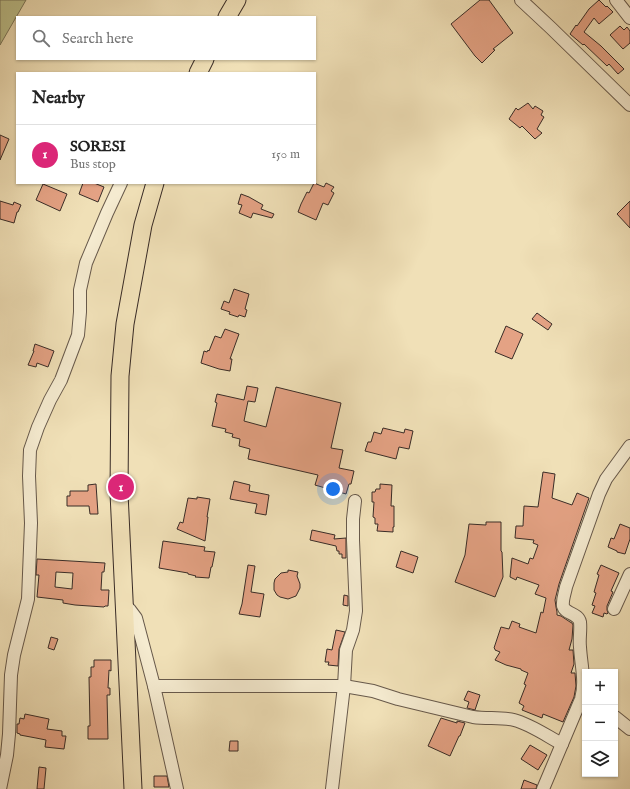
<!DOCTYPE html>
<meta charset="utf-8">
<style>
body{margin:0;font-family:"IM FELL English",serif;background:#f2f2f2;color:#222}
.controls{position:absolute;right:12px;bottom:12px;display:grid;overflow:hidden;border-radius:0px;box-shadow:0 1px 3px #0004}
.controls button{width:36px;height:36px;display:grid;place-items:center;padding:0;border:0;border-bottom:1px solid #e0e0e0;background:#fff;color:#222;font:20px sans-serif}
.you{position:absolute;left:333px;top:489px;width:14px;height:14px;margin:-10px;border:3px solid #fff;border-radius:50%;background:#1a73e8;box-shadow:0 0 0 6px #1a73e833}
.badge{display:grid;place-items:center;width:26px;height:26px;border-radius:50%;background:#db2777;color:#fff;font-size:13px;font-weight:700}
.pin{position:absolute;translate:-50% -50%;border:2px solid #fff;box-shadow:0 1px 4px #0006}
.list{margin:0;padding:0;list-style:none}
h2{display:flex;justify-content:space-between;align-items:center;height:52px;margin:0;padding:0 16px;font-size:17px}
h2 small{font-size:13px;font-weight:400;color:#767676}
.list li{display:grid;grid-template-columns:26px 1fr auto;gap:12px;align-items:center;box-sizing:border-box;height:60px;padding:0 16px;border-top:1px solid #e0e0e0}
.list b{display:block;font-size:15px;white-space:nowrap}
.list p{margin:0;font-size:13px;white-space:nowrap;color:#767676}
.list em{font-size:13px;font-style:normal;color:#767676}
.icon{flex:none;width:22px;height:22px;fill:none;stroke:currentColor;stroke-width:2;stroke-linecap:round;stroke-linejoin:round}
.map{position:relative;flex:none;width:630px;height:789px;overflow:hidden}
.search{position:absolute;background:#fff;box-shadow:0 1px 3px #0004;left:16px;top:16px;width:300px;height:44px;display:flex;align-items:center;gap:10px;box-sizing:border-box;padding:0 14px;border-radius:0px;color:#767676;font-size:15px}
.panel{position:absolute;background:#fff;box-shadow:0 1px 3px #0004;left:16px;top:72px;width:300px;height:112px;border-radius:0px}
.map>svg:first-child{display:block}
.green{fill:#bdc18c;stroke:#7b765a}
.building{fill:#e4a284;stroke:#392c27;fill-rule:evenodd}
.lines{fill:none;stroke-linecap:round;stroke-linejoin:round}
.minor-casing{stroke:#67594b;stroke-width:14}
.highway-casing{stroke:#392c27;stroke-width:19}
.minor{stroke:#f5ebd0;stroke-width:12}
.highway{stroke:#f0e0b7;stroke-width:17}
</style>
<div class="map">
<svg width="630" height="789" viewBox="0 0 630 789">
<rect width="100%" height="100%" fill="#f0e0b7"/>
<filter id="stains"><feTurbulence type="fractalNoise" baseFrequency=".005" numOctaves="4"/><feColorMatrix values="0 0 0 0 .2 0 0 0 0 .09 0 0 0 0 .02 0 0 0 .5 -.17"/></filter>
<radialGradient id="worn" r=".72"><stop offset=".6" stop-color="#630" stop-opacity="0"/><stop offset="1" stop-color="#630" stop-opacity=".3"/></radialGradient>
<polygon class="green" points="0,0 26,0 0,45"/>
<g class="building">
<polygon points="480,0 489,0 513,33 493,49 495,50 482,63 475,56 451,24"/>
<polygon points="599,0 606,7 607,6 613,12 599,24 594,18 584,32 601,46 624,69 618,74 609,64 607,66 584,44 583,45 570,34 576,25 577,26 589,9"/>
<polygon points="620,26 624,30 627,27 630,31 630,43 623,49 610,35"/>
<polygon points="528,103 533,109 535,106 543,111 541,115 544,117 537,129 542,133 535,139 522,126 520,128 509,119 516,108 518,110"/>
<polygon points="0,135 9,139 0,160"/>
<polygon points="83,183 94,183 104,187 98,202 79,194"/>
<polygon points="314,183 324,187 326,183 334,187 331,191 334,193 328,205 323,203 316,220 298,212 301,204 307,192 309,193"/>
<polygon points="43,184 67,194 60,211 36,200"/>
<polygon points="241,194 249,197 263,205 261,209 274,214 272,218 253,213 251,218 239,213 242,205 238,204"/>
<polygon points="0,201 13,205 14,202 21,205 18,212 17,212 14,223 0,219"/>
<polygon points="630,201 630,228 617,214"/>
<polygon points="234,289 249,294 245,309 247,310 245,317 239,315 238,317 229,314 230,312 221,309 224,301 229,303"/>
<polygon points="537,313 552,324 548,330 532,319"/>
<polygon points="506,326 523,334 512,359 495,352"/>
<polygon points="225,329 239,334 230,359 232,359 230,371 219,369 201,363 204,351 207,352 208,350 209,351 215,336 221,338"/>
<polygon points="35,344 54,351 48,367 37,363 36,367 28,365 34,351 33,351"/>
<polygon points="247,386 258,388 255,402 248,401 244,421 266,427 276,387 341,403 331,448 343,450 339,468 354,471 351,484 349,484 346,494 315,485 318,475 248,459 250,449 239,446 240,439 232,437 233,434 225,432 226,429 212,426 217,403 215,402 217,394 244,400"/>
<polygon points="383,428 404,433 405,429 413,431 409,449 399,447 396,459 365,451 368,442 371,442 374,432 381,434"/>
<polygon points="543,472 555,474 552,498 572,505 577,493 589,498 559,584 555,600 556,607 557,612 557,615 561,616 570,622 572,623 573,625 572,639 569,650 573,650 574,664 571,673 575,673 576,686 574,697 563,722 543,714 542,718 522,710 524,706 519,703 526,685 524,684 528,673 521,670 521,669 506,665 495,660 500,652 495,650 495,649 494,648 501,627 509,629 512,621 520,624 519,627 536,633 541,612 543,613 546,598 535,594 539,585 517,577 516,580 510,577 512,558 528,564 530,558 533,559 538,545 533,543 534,540 515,538 516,526 523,526 524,506 538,507"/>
<polygon points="234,481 250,485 249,491 269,495 266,515 255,513 257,504 230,499"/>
<polygon points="96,484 98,514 90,514 89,506 67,506 67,496 70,496 70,491 88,491 88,485"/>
<polygon points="380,484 392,485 391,506 394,506 394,527 393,527 393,532 377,531 378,524 375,524 375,518 373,517 374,502 372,502 372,492 375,492 376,489 380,489"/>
<polygon points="197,497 210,499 207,517 208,517 205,541 177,529 180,522 183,523 188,498 197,499"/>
<polygon points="486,522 501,522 501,551 502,552 503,577 495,597 455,582 465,555 469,524 486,525"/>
<polygon points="620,524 630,528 630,539 625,554 617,552 617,551 608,547 611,538 614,539"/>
<polygon points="312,530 335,535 334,539 346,538 346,558 342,558 342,554 339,554 339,551 337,551 336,546 310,540"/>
<polygon points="163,541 205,547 204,551 215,552 212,567 211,567 209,578 195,577 196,576 188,574 188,573 159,568"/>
<polygon points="401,551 418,557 413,573 396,567"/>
<path d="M 37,559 L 105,563 L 104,572 L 102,572 L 101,590 L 109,590 L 108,606 L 105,606 L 104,607 L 75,605 L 63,603 L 63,600 L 37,597 L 39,575 L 36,575 ZM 56,572 L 73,573 L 72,589 L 55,587 Z"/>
<polygon points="248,565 255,566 251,592 264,594 260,617 239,614 242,604"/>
<polygon points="601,565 619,573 611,591 613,592 607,606 607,610 608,613 607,614 604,613 603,617 592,613 595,606 592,605 596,593 594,592 599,575 597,574"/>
<polygon points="288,570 298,572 297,576 300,584 300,588 296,596 288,599 280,597 277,595 274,590 274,583 275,579 281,573 288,572"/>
<polygon points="344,595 348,596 348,606 343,605"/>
<polygon points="336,630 345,632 339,649 338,666 328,665 329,662 325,662 327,649 332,650"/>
<polygon points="51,637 58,639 54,650 48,648"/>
<polygon points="94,660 111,660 111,671 109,670 108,688 110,688 110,695 107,695 108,739 88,739 88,726 90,726 89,677 91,677 91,667 94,667"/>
<polygon points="468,691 480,695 475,710 467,708 469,702 464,700"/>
<polygon points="25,714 49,719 47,729 62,731 62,736 66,736 64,749 45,747 46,740 36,738 20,735 20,734 17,733 17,724 19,724 20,718 24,719"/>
<polygon points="441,718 457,723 457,721 465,723 460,736 459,736 450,756 428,746"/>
<polygon points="230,741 238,741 238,751 229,751"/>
<polygon points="530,745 547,755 538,770 521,759"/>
<polygon points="39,767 46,768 44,789 37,789"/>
<polygon points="154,776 167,776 169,787 154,787"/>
<polygon points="524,780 537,785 536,789 521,789"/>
</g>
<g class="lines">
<g class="minor-casing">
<g id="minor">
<polyline points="521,0 551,28 630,105"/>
<polyline points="616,0 630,18"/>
<polyline points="124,604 130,610 136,618 154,686 177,789"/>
<polyline points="614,609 630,574"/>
<path d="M 154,686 L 344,686 L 373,691 L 398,699 L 473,717 C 487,719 501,717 514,720 C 530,724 547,736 562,744"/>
<polyline points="615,717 630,729"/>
<polyline points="0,789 7,755 9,734 11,675 14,655 28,599 31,523 29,476 30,450 38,427 50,400 61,380 78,335 80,312 80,290 86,263 107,213 121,183"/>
<polyline points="332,789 344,686 346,650 353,630 356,611 353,540 353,519 355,501"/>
<path d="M 543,789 L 581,699 C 586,682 581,665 580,647 C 579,639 581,630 580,622 C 578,613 565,614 563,606 C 562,600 565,593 566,587 L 599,494 L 606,479 L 630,446"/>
</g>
</g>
<g class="highway-casing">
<g id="highway">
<polyline points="227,17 237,0"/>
<polyline points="198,73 205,59"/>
<polyline points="133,789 119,493 120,376 125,324 143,225 155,183"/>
</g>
</g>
<use href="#minor" class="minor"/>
<use href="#highway" class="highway"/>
</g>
<rect width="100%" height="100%" filter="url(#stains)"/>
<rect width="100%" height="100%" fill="url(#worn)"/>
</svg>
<div class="controls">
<button>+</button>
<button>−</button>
<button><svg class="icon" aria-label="layers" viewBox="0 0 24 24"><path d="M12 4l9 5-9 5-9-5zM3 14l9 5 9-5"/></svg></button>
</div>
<div class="you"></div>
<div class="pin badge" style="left:121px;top:487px">1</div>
<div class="search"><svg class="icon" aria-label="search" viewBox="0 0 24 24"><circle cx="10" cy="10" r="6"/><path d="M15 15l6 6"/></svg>Search here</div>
<section class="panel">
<h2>Nearby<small></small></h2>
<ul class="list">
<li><span class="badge">1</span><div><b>SORESI</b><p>Bus stop</p></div><em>150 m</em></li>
</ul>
</section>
</div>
